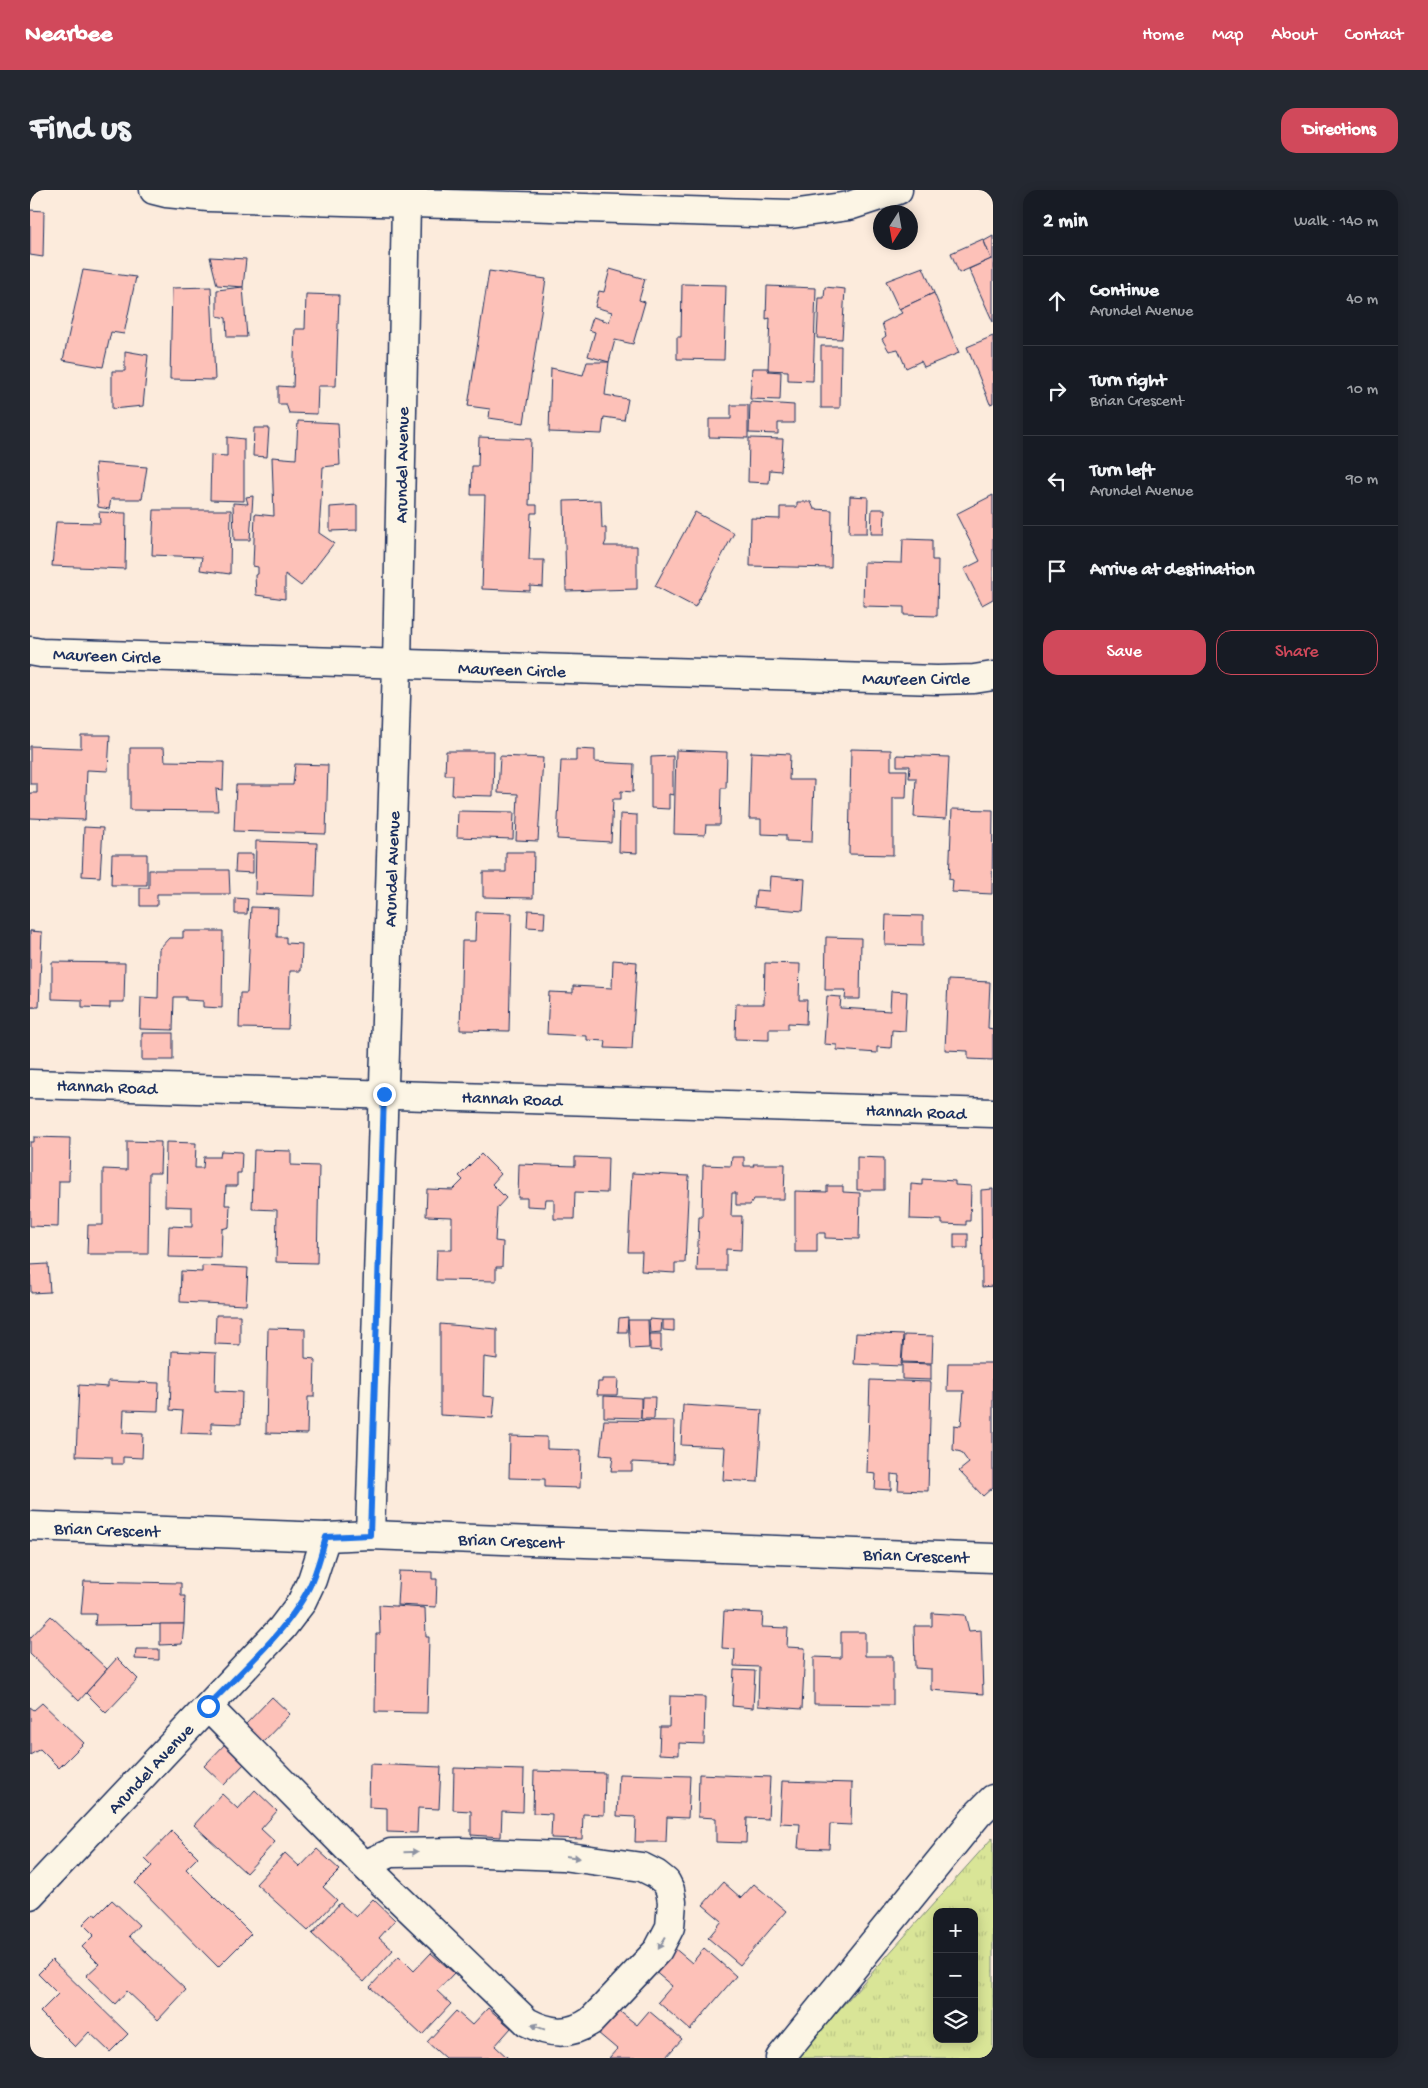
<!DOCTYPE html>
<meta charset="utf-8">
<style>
body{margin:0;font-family:"Gochi Hand",sans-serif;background:#242831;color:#f1f3f6}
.controls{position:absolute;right:15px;bottom:15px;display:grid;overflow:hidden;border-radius:10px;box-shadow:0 2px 12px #0003}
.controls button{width:45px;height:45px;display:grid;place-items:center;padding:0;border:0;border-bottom:1px solid #363941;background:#171b24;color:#f1f3f6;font:25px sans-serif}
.compass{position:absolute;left:843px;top:15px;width:45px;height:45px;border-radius:50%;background:#171b24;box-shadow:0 2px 12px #0003;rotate:191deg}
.stop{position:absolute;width:15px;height:15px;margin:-11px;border:4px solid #1a73e8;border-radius:50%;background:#fff}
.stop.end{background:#1a73e8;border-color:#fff;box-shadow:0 1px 5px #0008}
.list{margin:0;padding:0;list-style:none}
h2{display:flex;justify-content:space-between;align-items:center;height:65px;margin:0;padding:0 20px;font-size:21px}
h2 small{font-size:16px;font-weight:400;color:#9ea1a6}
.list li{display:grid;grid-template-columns:32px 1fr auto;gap:15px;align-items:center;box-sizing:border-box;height:90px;padding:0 20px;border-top:1px solid #363941}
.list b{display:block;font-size:19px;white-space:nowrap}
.list p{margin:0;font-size:16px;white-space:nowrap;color:#9ea1a6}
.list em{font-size:16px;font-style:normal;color:#9ea1a6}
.actions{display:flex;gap:10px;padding:15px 20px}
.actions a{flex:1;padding:11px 0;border:1px solid #d1495b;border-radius:15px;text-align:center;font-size:18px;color:#d1495b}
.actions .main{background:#d1495b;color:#fff}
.icon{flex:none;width:28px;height:28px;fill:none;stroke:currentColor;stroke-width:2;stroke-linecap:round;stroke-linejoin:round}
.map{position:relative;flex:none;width:963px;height:1868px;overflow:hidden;border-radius:15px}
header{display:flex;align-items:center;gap:30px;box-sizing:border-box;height:70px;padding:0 25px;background:#d1495b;color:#fff}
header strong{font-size:24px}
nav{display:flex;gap:28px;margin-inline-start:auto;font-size:18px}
.intro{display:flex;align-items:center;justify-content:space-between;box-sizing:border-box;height:120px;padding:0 30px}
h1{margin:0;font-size:35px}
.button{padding:12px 22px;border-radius:15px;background:#d1495b;color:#fff;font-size:18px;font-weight:700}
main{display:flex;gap:30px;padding:0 30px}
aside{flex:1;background:#171b24;border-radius:15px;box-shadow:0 2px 12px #0003}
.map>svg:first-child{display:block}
.grass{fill:url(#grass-tufts);stroke:#7a8a7a;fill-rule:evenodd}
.building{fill:#fdc1b8;stroke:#1b2f5e}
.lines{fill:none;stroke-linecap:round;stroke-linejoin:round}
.minor-casing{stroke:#1b2f5e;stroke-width:31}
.minor{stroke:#fcf5e5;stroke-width:28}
.oneway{fill:#8c92a2}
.route{stroke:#1a73e8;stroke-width:6}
.labels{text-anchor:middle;stroke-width:4;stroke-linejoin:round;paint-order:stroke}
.street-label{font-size:18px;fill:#1b2f5e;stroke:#fcf5e5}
</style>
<header>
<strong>Nearbee</strong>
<nav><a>Home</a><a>Map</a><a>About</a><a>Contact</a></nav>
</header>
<div class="intro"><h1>Find us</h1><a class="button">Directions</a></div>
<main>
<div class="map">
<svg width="963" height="1868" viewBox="0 0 963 1868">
<defs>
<pattern id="grass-tufts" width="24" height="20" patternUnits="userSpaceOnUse" patternTransform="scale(1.25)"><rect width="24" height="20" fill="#d9e597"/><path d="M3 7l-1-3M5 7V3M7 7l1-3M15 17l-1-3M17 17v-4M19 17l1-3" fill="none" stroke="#bac585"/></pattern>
</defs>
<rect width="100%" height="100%" fill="#fcebdc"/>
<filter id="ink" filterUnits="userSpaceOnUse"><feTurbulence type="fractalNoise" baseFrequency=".02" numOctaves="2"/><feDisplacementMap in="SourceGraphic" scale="10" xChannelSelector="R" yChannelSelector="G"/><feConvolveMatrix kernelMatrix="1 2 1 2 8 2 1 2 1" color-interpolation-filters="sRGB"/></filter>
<g filter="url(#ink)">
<path class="grass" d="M 963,1647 L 963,1868 L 766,1868 ZM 907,1722 L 944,1722 L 944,1849 L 907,1849 Z"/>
<g class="building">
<polygon points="0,20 14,21 13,67 0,65"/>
<polygon points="963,46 963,132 939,79 961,69 954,51"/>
<polygon points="953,49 961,69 929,83 921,63"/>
<polygon points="180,67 216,69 213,97 187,95"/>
<polygon points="893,77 904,103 869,119 856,91"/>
<polygon points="580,79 615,89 609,110 615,112 603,154 585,150 579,172 558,166 565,142 559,140 563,127 579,132 582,122 565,117 569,101 574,102"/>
<polygon points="53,80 106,87 94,144 81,142 73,177 33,170"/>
<polygon points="459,81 516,89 494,233 459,228 460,219 438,216"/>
<polygon points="652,94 696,95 694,170 647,169 647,147 651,147"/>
<polygon points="737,96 786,98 783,191 758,190 758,181 738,180 740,128 736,129"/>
<polygon points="181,97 185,190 140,189 142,98"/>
<polygon points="213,97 217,147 197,147 196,128 187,126 187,100"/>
<polygon points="795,97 815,99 812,149 787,148 789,108 794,108"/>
<polygon points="904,103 929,163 894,177 891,171 876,178 868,159 859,161 852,149 856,146 852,133 872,123 869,119"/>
<polygon points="276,104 309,105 306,196 288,196 287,224 259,223 256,214 248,214 248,196 263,197 265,139 275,139"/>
<polygon points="963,146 963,213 960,214 937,157"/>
<polygon points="791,156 811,156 810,218 791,218"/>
<polygon points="95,161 118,165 113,216 82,219 82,181 95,181"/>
<polygon points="557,172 579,172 575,205 598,209 594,230 574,227 572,244 519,242 521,178 553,185"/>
<polygon points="722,178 738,178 738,181 751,182 750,210 720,209"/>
<polygon points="720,212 764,215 764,233 748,233 748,244 719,243"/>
<polygon points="701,215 718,215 718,248 679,247 679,229 701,229"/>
<polygon points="268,231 308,233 310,275 293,277 289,343 304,353 271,396 255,384 255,409 226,405 225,385 228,384 228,377 223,376 225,324 244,326 242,267 266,269"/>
<polygon points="224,238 239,238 237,267 223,266"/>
<polygon points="197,247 214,249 214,311 180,310 181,265 197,266"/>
<polygon points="449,247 501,249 499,315 507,315 507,323 501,323 499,370 514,370 513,397 500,396 500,401 452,399 455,305 441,305 442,276 448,276"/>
<polygon points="719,248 753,249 751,281 740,280 739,293 718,292"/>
<polygon points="65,273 117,277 112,309 81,309 79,319 68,317"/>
<polygon points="963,305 963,409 952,415 934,379 950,371 926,324"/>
<polygon points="223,306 220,350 204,350 203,313 218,314 216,307"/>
<polygon points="820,306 838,307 837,343 819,343"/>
<polygon points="571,310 572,338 576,338 576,351 574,356 607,356 607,399 536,401 534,311"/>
<polygon points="767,312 781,312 784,319 802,320 801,378 720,376 721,328 750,329 750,317 767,317"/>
<polygon points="327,315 327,340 300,341 300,317"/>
<polygon points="842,319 855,319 854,344 841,344"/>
<polygon points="124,320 201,320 200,384 170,380 172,367 122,365"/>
<polygon points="69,322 96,323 95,379 22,376 26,332 70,333"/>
<polygon points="665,322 704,343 665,417 625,396"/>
<polygon points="873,349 902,350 902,370 908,370 907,426 874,425 874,417 833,416 834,372 872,373"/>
<polygon points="51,545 80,545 78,581 57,580 55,630 0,628 0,603 7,603 7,594 0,594 0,556 51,558"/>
<polygon points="100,558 134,558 135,571 194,572 193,600 186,599 188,621 100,620"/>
<polygon points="546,559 565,560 565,572 604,574 603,602 591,601 591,609 583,609 581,652 527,649 531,571 546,571"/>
<polygon points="821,559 861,560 861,580 877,580 876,608 863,608 863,665 819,664"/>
<polygon points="646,560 697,562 696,598 691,598 690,635 676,635 675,645 644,644"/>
<polygon points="416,561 464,561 463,606 422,605 423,585 415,585"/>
<polygon points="721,562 760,564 759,590 784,590 782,652 756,651 756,645 731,644 731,629 719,629"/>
<polygon points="867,565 919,567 916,629 884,627 886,588 879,588 880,576 867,576"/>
<polygon points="470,566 513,568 508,651 486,650 488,604 468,603"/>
<polygon points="643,566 643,605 639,604 639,619 621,618 621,567"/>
<polygon points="265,574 298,575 296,644 204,641 206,595 263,595"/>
<polygon points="922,619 963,620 962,704 922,702 923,690 919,689"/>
<polygon points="428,621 484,622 483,649 427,647"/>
<polygon points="590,624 607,625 607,663 589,662"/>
<polygon points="54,637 73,638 70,687 52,686"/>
<polygon points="226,651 287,653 285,706 225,704"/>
<polygon points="476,662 504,662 503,708 453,707 453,682 476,682"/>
<polygon points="82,664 117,664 117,695 81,695"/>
<polygon points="206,664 223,664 223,683 205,682"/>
<polygon points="119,680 199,680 200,704 127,704 127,716 110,716 110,698 119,698"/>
<polygon points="740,686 775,689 773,721 724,717 726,700 739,701"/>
<polygon points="205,708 218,709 217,724 205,724"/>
<polygon points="221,717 248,718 247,747 256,747 256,753 272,754 271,781 260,781 258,839 209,838 210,803 217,803"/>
<polygon points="498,720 515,721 514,738 497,737"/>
<polygon points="446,722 482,723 479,841 430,840 432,751 445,751"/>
<polygon points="856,725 893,726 893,756 855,755"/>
<polygon points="0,741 9,742 6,817 0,817"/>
<polygon points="0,741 12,742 9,817 0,817"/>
<polygon points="153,741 193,741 192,818 173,817 173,811 156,810 156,807 144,807 143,840 110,839 111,807 128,808 129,759 139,748 153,748"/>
<polygon points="796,747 831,748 830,809 815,809 816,800 795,800"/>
<polygon points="583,770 607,772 602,859 575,858 576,851 557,850 557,846 517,844 519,802 543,803 543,796 582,798"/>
<polygon points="22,772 95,773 94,812 80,812 80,818 52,817 52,810 22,809"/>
<polygon points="735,773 770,774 769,810 777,810 776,834 758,833 758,839 739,839 739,850 705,849 706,814 734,814"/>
<polygon points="918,790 960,792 958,838 963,839 963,870 938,869 938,861 915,860"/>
<polygon points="861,801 877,802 875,841 862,840 861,858 847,857 847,863 807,860 807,855 794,854 797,806 811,807 810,818 860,821"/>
<rect x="112" y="843" width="31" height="27"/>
<polygon points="4,947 40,948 39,991 29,991 28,1037 0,1036 0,952 4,952"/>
<polygon points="97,951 131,952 130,983 119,983 118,1064 57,1064 58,1035 73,1035 73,979 97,980"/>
<polygon points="136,952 166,953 165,978 173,978 174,967 190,967 191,961 212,962 211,983 207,983 207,996 196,996 195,1015 200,1015 199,1037 192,1039 191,1068 138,1067 139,1036 162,1037 162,1017 135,1016"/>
<polygon points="224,960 261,961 261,975 289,976 287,1073 246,1072 247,1020 222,1019"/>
<polygon points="451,964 471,984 462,994 476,1008 467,1018 465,1051 473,1052 472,1077 466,1077 466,1091 406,1090 407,1060 422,1060 422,1027 396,1026 397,999 423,1000 433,990 429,986"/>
<polygon points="545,967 578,968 577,1003 545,1002 544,1029 524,1029 524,1009 516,1009 515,1017 497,1016 497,1008 488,1008 489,974 545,976"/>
<polygon points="702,967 714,967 714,976 724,976 723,974 755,974 754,1009 724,1009 720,1015 706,1015 706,1003 702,1003 701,1026 712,1026 711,1060 696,1059 696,1081 667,1081 669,1027 672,1027 673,975 701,976"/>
<polygon points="827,967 854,968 854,1000 827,1000"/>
<polygon points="602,983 659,986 655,1073 645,1073 645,1083 611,1081 612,1062 598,1062"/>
<polygon points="892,989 925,991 925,995 941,996 940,1031 936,1031 936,1035 912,1034 912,1030 880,1029 881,994 892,995"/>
<polygon points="797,996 813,996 813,1002 830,1003 829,1049 795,1048 795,1043 787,1043 787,1062 765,1062 765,1001 797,1002"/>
<polygon points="963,999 963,1096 952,1097 951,1000"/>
<rect x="924" y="1044" width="14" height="14"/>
<polygon points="18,1074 20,1102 1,1103 0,1075"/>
<polygon points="172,1076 218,1078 216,1115 150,1112 151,1081 172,1082"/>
<polygon points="186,1125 210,1125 210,1155 185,1154"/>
<polygon points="598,1127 597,1142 588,1142 589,1128"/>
<polygon points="619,1129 632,1130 631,1142 620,1143"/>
<polygon points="598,1130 618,1130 619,1158 600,1159"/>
<polygon points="633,1130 644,1130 644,1141 633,1140"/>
<polygon points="410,1134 467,1139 467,1169 454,1167 453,1206 465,1207 463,1228 410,1225"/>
<polygon points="238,1138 275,1139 275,1168 285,1169 284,1207 278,1207 277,1244 236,1243"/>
<polygon points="826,1143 873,1145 871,1176 824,1174"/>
<polygon points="620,1144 631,1144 631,1161 620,1160"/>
<polygon points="874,1145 903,1146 902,1173 872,1172"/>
<polygon points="142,1161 186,1163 185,1201 212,1202 211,1234 181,1233 181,1244 151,1243 153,1221 140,1220"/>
<polygon points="872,1173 901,1174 901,1190 872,1189"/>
<polygon points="918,1173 963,1173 963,1297 953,1306 929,1281 939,1273 931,1262 923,1260 924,1235 931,1236 934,1201 917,1201"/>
<polygon points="572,1189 588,1189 587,1205 567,1205 568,1192 572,1192"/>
<polygon points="840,1190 901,1192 898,1301 868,1300 869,1285 861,1284 861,1300 845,1299 846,1284 837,1283"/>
<polygon points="78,1191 129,1193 128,1221 94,1220 93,1243 113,1244 112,1268 93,1267 93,1274 82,1274 82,1267 46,1266 49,1195 78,1197"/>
<polygon points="574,1206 611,1208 611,1228 574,1227"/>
<polygon points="612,1207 625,1207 624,1229 611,1229"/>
<polygon points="653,1215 732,1220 728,1292 693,1290 695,1257 651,1255"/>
<polygon points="574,1230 644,1231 643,1274 602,1272 602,1281 581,1281 583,1266 570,1265"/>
<polygon points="480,1246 517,1247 517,1259 551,1260 550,1298 515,1297 515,1289 479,1288"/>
<polygon points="369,1381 402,1382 402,1389 407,1389 406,1417 367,1415"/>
<polygon points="54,1391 151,1393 151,1406 155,1406 154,1434 65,1435 66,1424 51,1424"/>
<polygon points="349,1415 395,1418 396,1447 399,1447 397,1523 345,1522 346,1444 350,1444"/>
<polygon points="694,1421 733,1423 732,1437 758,1438 757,1457 775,1458 772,1519 728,1516 729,1477 704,1476 705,1459 692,1458"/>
<polygon points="902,1423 935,1425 939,1441 951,1440 953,1504 901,1500 901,1479 885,1478 884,1436 902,1436"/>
<polygon points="21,1426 77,1479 49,1511 0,1464 0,1448"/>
<polygon points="130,1434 154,1434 152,1454 130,1455"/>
<polygon points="811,1442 835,1442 835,1466 863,1466 863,1515 784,1514 784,1467 811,1468"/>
<polygon points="106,1459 129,1459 129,1470 105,1469"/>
<polygon points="87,1468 108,1489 76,1523 56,1503"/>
<polygon points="704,1480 725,1481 723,1518 702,1516"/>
<polygon points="640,1506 675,1507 674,1554 649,1553 649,1565 629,1564 630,1537 639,1537"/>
<polygon points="242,1507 260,1524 232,1553 214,1536"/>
<polygon points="12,1513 54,1553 29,1578 10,1559 0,1565 0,1517 4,1520"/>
<polygon points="197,1552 217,1571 194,1595 174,1576"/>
<polygon points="340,1574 411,1577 409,1619 388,1618 387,1643 357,1642 357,1618 339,1617"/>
<polygon points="424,1578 494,1580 493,1622 472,1621 471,1647 441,1645 441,1621 423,1620"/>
<polygon points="504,1581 575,1583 574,1625 553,1624 552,1649 521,1648 522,1624 503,1623"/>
<polygon points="589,1584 660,1586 658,1628 637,1627 636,1652 605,1652 606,1627 587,1626"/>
<polygon points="669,1584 740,1587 738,1629 717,1628 716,1653 686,1652 686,1628 668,1627"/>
<polygon points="752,1591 822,1593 821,1635 800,1634 799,1659 768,1658 770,1634 750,1633"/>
<polygon points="225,1600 247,1621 231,1639 245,1652 216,1683 164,1635 192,1604 208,1619"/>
<polygon points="142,1641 168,1667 156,1679 221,1744 188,1777 105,1693 122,1676 115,1669"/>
<polygon points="287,1659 310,1680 293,1697 307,1710 278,1741 226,1694 255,1663 270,1677"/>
<polygon points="693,1692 711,1708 724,1694 756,1721 710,1775 678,1748 692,1731 673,1715"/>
<polygon points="343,1709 365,1730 349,1748 363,1760 334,1792 282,1744 310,1713 326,1727"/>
<polygon points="82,1710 109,1735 99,1746 156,1800 128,1830 97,1801 85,1814 56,1786 69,1774 52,1757 64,1745 53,1734 64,1723 66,1726"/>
<polygon points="643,1757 662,1773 674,1758 706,1786 660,1840 628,1812 642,1796 623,1780"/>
<polygon points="401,1763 424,1783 407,1801 421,1814 392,1845 340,1797 369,1766 384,1781"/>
<polygon points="22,1770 98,1844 80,1862 59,1842 45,1857 10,1822 28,1804 8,1784"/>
<polygon points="458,1818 481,1838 465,1856 478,1868 415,1868 397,1852 426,1821 442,1835"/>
<polygon points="588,1820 607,1835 619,1821 652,1849 635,1868 579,1868 587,1859 568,1843"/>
</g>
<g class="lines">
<g class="minor-casing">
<g id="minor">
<polyline points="124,0 136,3 178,7 761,24 819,16 868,0"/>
<polyline points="0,461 11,463 907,490 944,489 963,486"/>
<polyline points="0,894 963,923"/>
<polyline points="0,1336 296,1347 340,1345 963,1368"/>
<polyline points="340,1345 367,475 376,14"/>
<path d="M 178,1517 L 334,1675 L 497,1832 C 520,1844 539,1846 561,1831 L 628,1760 L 640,1737 L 642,1712 L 640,1700 L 636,1692 L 626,1684 L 612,1677 L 532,1666 L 430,1662 L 361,1663 L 334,1675"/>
<polyline points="0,1705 252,1438 271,1413 282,1390 296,1347"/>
<polyline points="750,1868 948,1624 963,1609"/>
</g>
</g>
<use href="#minor" class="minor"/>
</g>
<defs><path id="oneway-solid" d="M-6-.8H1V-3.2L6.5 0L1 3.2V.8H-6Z" transform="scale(1.25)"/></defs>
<g class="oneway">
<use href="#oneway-solid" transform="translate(381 1662) rotate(-1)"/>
<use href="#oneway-solid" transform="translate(543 1667) rotate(8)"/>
<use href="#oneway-solid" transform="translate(632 1753) rotate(121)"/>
<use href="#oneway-solid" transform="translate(508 1837) rotate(-160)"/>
</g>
</g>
<g class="lines" filter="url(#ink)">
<path class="route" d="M 178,1516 C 212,1480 263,1436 282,1391 C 288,1377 292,1361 296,1347 L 340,1345 L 354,904"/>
</g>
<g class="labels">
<g class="street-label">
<text transform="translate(371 275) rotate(-89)" y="6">Arundel Avenue</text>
<text transform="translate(77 465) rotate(2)" y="6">Maureen Circle</text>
<text transform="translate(482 479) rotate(2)" y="6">Maureen Circle</text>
<text x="886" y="494">Maureen Circle</text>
<text transform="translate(361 679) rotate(-88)" y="6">Arundel Avenue</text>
<text transform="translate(77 896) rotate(2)" y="6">Hannah Road</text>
<text transform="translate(482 908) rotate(2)" y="6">Hannah Road</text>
<text transform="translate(886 921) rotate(2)" y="6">Hannah Road</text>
<text transform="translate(77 1339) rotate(2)" y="6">Brian Crescent</text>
<text transform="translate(481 1350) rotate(2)" y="6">Brian Crescent</text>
<text transform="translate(886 1365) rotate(2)" y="6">Brian Crescent</text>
<text transform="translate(120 1578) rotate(-47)" y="6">Arundel Avenue</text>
</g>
</g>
</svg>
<div class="controls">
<button>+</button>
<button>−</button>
<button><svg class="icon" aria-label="layers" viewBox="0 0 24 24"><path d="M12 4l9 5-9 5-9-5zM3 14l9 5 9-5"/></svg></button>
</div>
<svg class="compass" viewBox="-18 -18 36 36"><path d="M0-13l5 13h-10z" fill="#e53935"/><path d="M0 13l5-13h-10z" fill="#9ea1a6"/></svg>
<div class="stop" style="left:178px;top:1516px"></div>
<div class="stop end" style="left:354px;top:904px"></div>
</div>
<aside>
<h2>2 min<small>Walk · 140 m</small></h2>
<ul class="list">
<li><svg class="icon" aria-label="ahead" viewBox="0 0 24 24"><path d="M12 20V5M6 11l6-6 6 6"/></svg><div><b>Continue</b><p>Arundel Avenue</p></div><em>40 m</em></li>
<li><svg class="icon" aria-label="right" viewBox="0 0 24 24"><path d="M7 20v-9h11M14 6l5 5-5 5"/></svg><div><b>Turn right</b><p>Brian Crescent</p></div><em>10 m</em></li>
<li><svg class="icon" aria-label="left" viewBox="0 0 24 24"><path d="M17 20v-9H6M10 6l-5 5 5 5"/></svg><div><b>Turn left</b><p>Arundel Avenue</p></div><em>90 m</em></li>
<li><svg class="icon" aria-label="arrive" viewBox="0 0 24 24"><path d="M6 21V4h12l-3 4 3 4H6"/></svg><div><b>Arrive at destination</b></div></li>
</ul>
<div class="actions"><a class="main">Save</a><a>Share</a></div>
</aside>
</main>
